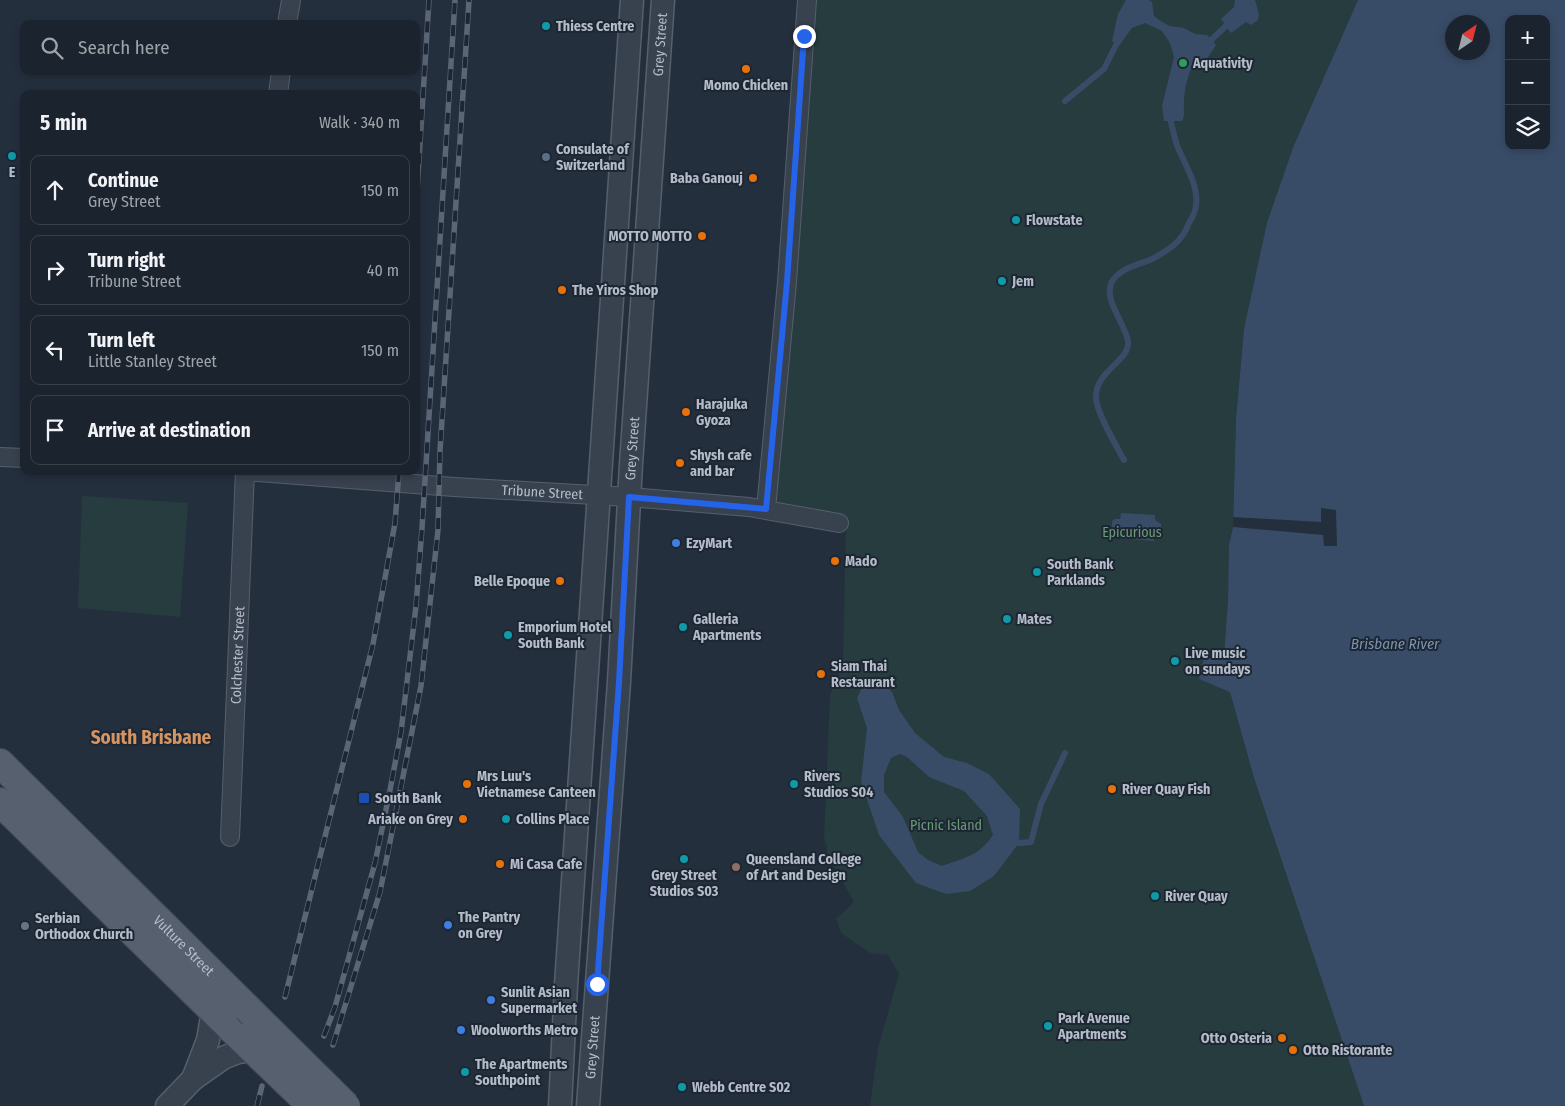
<!DOCTYPE html>
<meta charset="utf-8">
<style>
body{margin:0;font-family:"Fira Sans Condensed",sans-serif;background:#242b36;color:#f1f3f6}
.controls{position:absolute;right:15px;top:15px;display:grid;overflow:hidden;border-radius:10px;box-shadow:0 2px 8px #0003}
.controls button{width:45px;height:45px;display:grid;place-items:center;padding:0;border:0;border-bottom:1px solid #39404a;background:#1b232e;color:#f1f3f6;font:25px sans-serif}
.compass{position:absolute;left:1445px;top:15px;width:45px;height:45px;border-radius:50%;background:#1b232e;box-shadow:0 2px 8px #0003;rotate:35deg}
.stop{position:absolute;width:15px;height:15px;margin:-11px;border:4px solid #2563eb;border-radius:50%;background:#fff}
.stop.end{background:#2563eb;border-color:#fff;box-shadow:0 1px 5px #0008}
.list{margin:0;padding:0;list-style:none}
h2{display:flex;justify-content:space-between;align-items:center;height:65px;margin:0;padding:0 20px;font-size:21px}
h2 small{font-size:16px;font-weight:400;color:#a0a4aa}
.list li{display:grid;grid-template-columns:32px 1fr auto;gap:15px;align-items:center;box-sizing:border-box;height:70px;margin:0 10px 10px;padding:0 10px;border:1px solid #39404a;border-radius:10px}
.list b{display:block;font-size:19px;white-space:nowrap}
.list p{margin:0;font-size:16px;white-space:nowrap;color:#a0a4aa}
.list em{font-size:16px;font-style:normal;color:#a0a4aa}
.icon{flex:none;width:28px;height:28px;fill:none;stroke:currentColor;stroke-width:2;stroke-linecap:round;stroke-linejoin:round}
.map{position:relative;flex:none;width:1565px;height:1106px;overflow:hidden}
.search{position:absolute;background:#1b232e;box-shadow:0 2px 8px #0003;left:20px;top:20px;width:400px;height:55px;display:flex;align-items:center;gap:12px;box-sizing:border-box;padding:0 18px;border-radius:10px;color:#a0a4aa;font-size:19px}
.panel{position:absolute;background:#1b232e;box-shadow:0 2px 8px #0003;left:20px;top:90px;width:400px;height:385px;border-radius:10px}
.map>svg:first-child{display:block}
.green{fill:#263c3f}
.water{fill:#394c67;fill-rule:evenodd}
.pier{fill:#242f3e}
.lines{fill:none;stroke-linecap:round;stroke-linejoin:round}
.stream{stroke:#394c67;stroke-width:6}
.minor-casing{stroke:#565f6c;stroke-width:20}
.tertiary-casing{stroke:#565f6c;stroke-width:25}
.primary-casing{stroke:#414a57;stroke-width:30}
.minor{stroke:#38414e;stroke-width:18}
.tertiary{stroke:#38414e;stroke-width:22}
.primary{stroke:#56606e;stroke-width:28}
.rail-casing{stroke:#5a6575;stroke-width:5.5}
.rail{stroke:#1d2633;stroke-width:4;stroke-dasharray:11;stroke-linecap:butt}
.primary-bridge-casing{stroke:#414a57;stroke-width:30;stroke-linecap:butt}
.primary-bridge{stroke:#56606e;stroke-width:28}
.route{stroke:#2563eb;stroke-width:6}
.culture-dot{fill:#0f9aa8;stroke:#1d2633;stroke-width:2}
.leisure-dot{fill:#2e9e5b;stroke:#1d2633;stroke-width:2}
.food-dot{fill:#e8710a;stroke:#1d2633;stroke-width:2}
.service-dot{fill:#5c6f8a;stroke:#1d2633;stroke-width:2}
.shop-dot{fill:#3f7fe0;stroke:#1d2633;stroke-width:2}
.transit-dot{fill:#1a4fb4;stroke:#1d2633;stroke-width:2}
.education-dot{fill:#8d6e63;stroke:#1d2633;stroke-width:2}
.worship-dot{fill:#6b7280;stroke:#1d2633;stroke-width:2}
.labels{text-anchor:middle;stroke-width:4;stroke-linejoin:round;paint-order:stroke}
.poi-label{font-size:14px;font-weight:bold;fill:#b4bcc9;stroke:#1d2633;text-anchor:start}
.street-label{font-size:14px;fill:#b4bcc9;stroke:#1d2633}
.park-label{font-size:14px;fill:#6b9a76;stroke:#1d2633}
.water-label{font-size:15px;font-style:italic;fill:#7c92b1;stroke:#1d2633}
.district-label{font-size:19px;font-weight:bold;fill:#d59563;stroke:#1d2633}
</style>
<div class="map">
<svg width="1565" height="1106" viewBox="0 0 1565 1106">
<rect width="100%" height="100%" fill="#242f3e"/>
<g class="green">
<polygon points="807,0 1358,0 1294,145 1244,329 1236,419 1233,527 1229,545 1228,599 1224,657 1230,692 1254,778 1364,1106 870,1106 878,1048 899,974 888,955 870,953 841,933 836,919 854,902 827,853 827,846 824,840 830,695 843,664 846,519 766,509"/>
<polygon points="82,496 188,503 180,617 78,608"/>
</g>
<g class="water">
<path d="M 1126,0 L 1149,0 L 1152,2 L 1154,16 L 1162,22 L 1170,26 L 1184,28 L 1195,34 L 1207,35 L 1216,45 L 1207,59 L 1196,60 C 1189,69 1184,90 1184,102 C 1183,109 1186,115 1182,121 L 1164,121 L 1162,106 L 1174,57 L 1170,43 L 1162,31 L 1145,23 L 1132,28 L 1119,46 L 1112,41 L 1118,14 Z"/>
<polygon points="1235,0 1255,0 1259,14 1258,20 1251,25 1246,22 1231,33 1221,19 1234,7"/>
<path d="M 1358,0 L 1565,0 L 1565,1106 L 1364,1106 L 1254,778 L 1230,692 L 1199,679 L 1204,658 L 1224,657 L 1228,599 L 1229,545 L 1233,527 L 1236,419 L 1244,329 L 1267,223 L 1294,145 ZM 1509,19 L 1546,19 L 1546,146 L 1509,146 ZM 1452,22 L 1482,22 L 1482,52 L 1452,52 Z"/>
<polygon points="1121,513 1155,515 1155,520 1161,524 1161,529 1157,533 1155,533 1154,541 1119,538 1120,534 1115,533 1112,529 1112,521 1115,519 1120,519"/>
<path d="M 872,681 L 884,683 L 892,692 L 899,710 L 915,733 L 944,757 L 967,763 L 989,774 L 1020,809 L 1019,843 L 994,876 L 970,891 L 946,894 L 916,883 L 879,835 L 861,782 L 867,728 L 857,698 L 862,688 ZM 900,754 L 907,757 L 929,777 L 964,791 L 987,816 L 993,835 C 979,856 964,858 942,866 L 928,860 L 918,852 L 903,817 L 884,792 L 884,775 L 891,758 Z"/>
</g>
<polygon class="pier" points="1321,508 1336,510 1337,546 1324,546 1323,535 1233,527 1233,517 1321,522"/>
<g class="lines">
<g class="stream">
<polyline points="1211,40 1226,26"/>
<polyline points="1065,101 1104,69 1116,45"/>
<path d="M 1124,460 C 1116,445 1097,414 1096,398 C 1095,370 1131,361 1128,341 C 1125,323 1101,297 1113,280 C 1122,267 1139,265 1152,259 C 1169,250 1182,242 1189,223 C 1192,218 1196,211 1196,205 C 1199,187 1185,164 1178,148 C 1175,140 1173,131 1171,122"/>
<polyline points="1019,843 1031,842 1041,804 1065,753"/>
</g>
<g class="minor-casing">
<g id="minor">
<polyline points="287,24 291,0"/>
<polyline points="278,94 281,71"/>
<polyline points="0,457 24,458"/>
<path id="s1" d="M 244,471 L 454,487 L 629,497 L 749,507 L 839,523"/>
<polyline points="766,509 787,282 807,0"/>
<path id="s2" d="M 230,837 L 245,471"/>
</g>
</g>
<g class="tertiary-casing">
<g id="tertiary">
<polyline points="193,1079 208,1040 213,1011"/>
<polyline points="167,1106 193,1079 223,1058 238,1052 253,1050"/>
<polyline points="560,1106 566,985 632,0"/>
<path id="s3" d="M 588,1106 L 619,682 L 631,464 L 663,0"/>
</g>
</g>
<g class="primary-casing">
<g id="primary">
<path id="s4" d="M 0,763 L 247,1008"/>
<polyline points="0,802 241,1038"/>
</g>
</g>
<use href="#minor" class="minor"/>
<use href="#tertiary" class="tertiary"/>
<use href="#primary" class="primary"/>
<g class="rail-casing">
<g id="rail">
<polyline points="416,208 429,0"/>
<polyline points="285,997 373,644 395,523 399,471"/>
<polyline points="324,1036 335,1007 375,863 390,790 401,732 416,606 422,528 455,0"/>
<polyline points="333,1045 380,892 421,686 438,530 440,451 469,0"/>
<polyline points="257,1106 262,1086"/>
</g>
</g>
<use href="#rail" class="rail"/>
<g class="primary-bridge-casing">
<g id="primary-bridge">
<polyline points="247,1008 346,1106"/>
<polyline points="241,1038 312,1106"/>
</g>
</g>
<use href="#primary-bridge" class="primary-bridge"/>
</g>
<g class="lines">
<polyline class="route" points="597,984 619,682 629,497 766,509 787,282 804,36"/>
</g>
<g class="culture-dot">
<circle cx="546" cy="26" r="5"/>
<circle cx="12" cy="156" r="5"/>
<circle cx="1016" cy="220" r="5"/>
<circle cx="1002" cy="281" r="5"/>
<circle cx="1037" cy="572" r="5"/>
<circle cx="1007" cy="619" r="5"/>
<circle cx="683" cy="627" r="5"/>
<circle cx="508" cy="635" r="5"/>
<circle cx="1175" cy="661" r="5"/>
<circle cx="794" cy="784" r="5"/>
<circle cx="506" cy="819" r="5"/>
<circle cx="684" cy="859" r="5"/>
<circle cx="1155" cy="896" r="5"/>
<circle cx="1048" cy="1026" r="5"/>
<circle cx="465" cy="1072" r="5"/>
<circle cx="682" cy="1087" r="5"/>
</g>
<circle class="leisure-dot" cx="1183" cy="63" r="5"/>
<g class="food-dot">
<circle cx="746" cy="69" r="5"/>
<circle cx="753" cy="178" r="5"/>
<circle cx="702" cy="236" r="5"/>
<circle cx="562" cy="290" r="5"/>
<circle cx="686" cy="412" r="5"/>
<circle cx="680" cy="463" r="5"/>
<circle cx="835" cy="561" r="5"/>
<circle cx="560" cy="581" r="5"/>
<circle cx="821" cy="674" r="5"/>
<circle cx="467" cy="784" r="5"/>
<circle cx="1112" cy="789" r="5"/>
<circle cx="463" cy="819" r="5"/>
<circle cx="500" cy="864" r="5"/>
<circle cx="1282" cy="1038" r="5"/>
<circle cx="1293" cy="1050" r="5"/>
</g>
<circle class="service-dot" cx="546" cy="157" r="5"/>
<g class="shop-dot">
<circle cx="676" cy="543" r="5"/>
<circle cx="448" cy="925" r="5"/>
<circle cx="491" cy="1000" r="5"/>
<circle cx="461" cy="1030" r="5"/>
</g>
<rect class="transit-dot" x="358" y="792" width="12" height="12" rx="2.5"/>
<circle class="education-dot" cx="736" cy="867" r="5"/>
<circle class="worship-dot" cx="25" cy="926" r="5"/>
<g class="labels">
<g class="poi-label">
<text x="556" y="31">Thiess Centre</text>
<text x="1193" y="68">Aquativity</text>
<text x="746" y="90" text-anchor="middle">Momo Chicken</text>
<text x="556" y="154">Consulate of<tspan x="556" dy="16">Switzerland</tspan></text>
<text x="12" y="177" text-anchor="middle">E</text>
<text x="743" y="183" text-anchor="end">Baba Ganouj</text>
<text x="1026" y="225">Flowstate</text>
<text x="692" y="241" text-anchor="end">MOTTO MOTTO</text>
<text x="1012" y="286">Jem</text>
<text x="572" y="295">The Yiros Shop</text>
<text x="696" y="409">Harajuka<tspan x="696" dy="16">Gyoza</tspan></text>
<text x="690" y="460">Shysh cafe<tspan x="690" dy="16">and bar</tspan></text>
<text x="686" y="548">EzyMart</text>
<text x="845" y="566">Mado</text>
<text x="1047" y="569">South Bank<tspan x="1047" dy="16">Parklands</tspan></text>
<text x="550" y="586" text-anchor="end">Belle Epoque</text>
<text x="693" y="624">Galleria<tspan x="693" dy="16">Apartments</tspan></text>
<text x="1017" y="624">Mates</text>
<text x="518" y="632">Emporium Hotel<tspan x="518" dy="16">South Bank</tspan></text>
<text x="1185" y="658">Live music<tspan x="1185" dy="16">on sundays</tspan></text>
<text x="831" y="671">Siam Thai<tspan x="831" dy="16">Restaurant</tspan></text>
<text x="477" y="781">Mrs Luu's<tspan x="477" dy="16">Vietnamese Canteen</tspan></text>
<text x="804" y="781">Rivers<tspan x="804" dy="16">Studios S04</tspan></text>
<text x="1122" y="794">River Quay Fish</text>
<text x="375" y="803">South Bank</text>
<text x="453" y="824" text-anchor="end">Ariake on Grey</text>
<text x="516" y="824">Collins Place</text>
<text x="746" y="864">Queensland College<tspan x="746" dy="16">of Art and Design</tspan></text>
<text x="510" y="869">Mi Casa Cafe</text>
<text x="684" y="880" text-anchor="middle">Grey Street<tspan x="684" dy="16">Studios S03</tspan></text>
<text x="1165" y="901">River Quay</text>
<text x="458" y="922">The Pantry<tspan x="458" dy="16">on Grey</tspan></text>
<text x="35" y="923">Serbian<tspan x="35" dy="16">Orthodox Church</tspan></text>
<text x="501" y="997">Sunlit Asian<tspan x="501" dy="16">Supermarket</tspan></text>
<text x="1058" y="1023">Park Avenue<tspan x="1058" dy="16">Apartments</tspan></text>
<text x="471" y="1035">Woolworths Metro</text>
<text x="1272" y="1043" text-anchor="end">Otto Osteria</text>
<text x="1303" y="1055">Otto Ristorante</text>
<text x="475" y="1069">The Apartments<tspan x="475" dy="16">Southpoint</tspan></text>
<text x="692" y="1092">Webb Centre S02</text>
</g>
<g class="street-label">
<text dy="5" stroke="none"><textPath href="#s3" startOffset="1064">Grey Street</textPath></text>
<text dy="5" stroke="none"><textPath href="#s3" startOffset="659">Grey Street</textPath></text>
<text dy="5" stroke="none"><textPath href="#s1" startOffset="299">Tribune Street</textPath></text>
<text dy="5" stroke="none"><textPath href="#s2" startOffset="182">Colchester Street</textPath></text>
<text dy="5" stroke="none"><textPath href="#s4" startOffset="259">Vulture Street</textPath></text>
<text dy="5" stroke="none"><textPath href="#s3" startOffset="59">Grey Street</textPath></text>
</g>
<g class="park-label">
<text x="1132" y="537">Epicurious</text>
<text x="946" y="830">Picnic Island</text>
</g>
<g class="water-label">
<text x="1395" y="649">Brisbane River</text>
</g>
<g class="district-label">
<text x="151" y="744">South Brisbane</text>
</g>
</g>
</svg>
<div class="controls">
<button>+</button>
<button>−</button>
<button><svg class="icon" aria-label="layers" viewBox="0 0 24 24"><path d="M12 4l9 5-9 5-9-5zM3 14l9 5 9-5"/></svg></button>
</div>
<svg class="compass" viewBox="-18 -18 36 36"><path d="M0-13l5 13h-10z" fill="#e53935"/><path d="M0 13l5-13h-10z" fill="#a0a4aa"/></svg>
<div class="stop" style="left:597px;top:984px"></div>
<div class="stop end" style="left:804px;top:36px"></div>
<div class="search"><svg class="icon" aria-label="search" viewBox="0 0 24 24"><circle cx="10" cy="10" r="6"/><path d="M15 15l6 6"/></svg>Search here</div>
<section class="panel">
<h2>5 min<small>Walk · 340 m</small></h2>
<ul class="list">
<li><svg class="icon" aria-label="ahead" viewBox="0 0 24 24"><path d="M12 20V5M6 11l6-6 6 6"/></svg><div><b>Continue</b><p>Grey Street</p></div><em>150 m</em></li>
<li><svg class="icon" aria-label="right" viewBox="0 0 24 24"><path d="M7 20v-9h11M14 6l5 5-5 5"/></svg><div><b>Turn right</b><p>Tribune Street</p></div><em>40 m</em></li>
<li><svg class="icon" aria-label="left" viewBox="0 0 24 24"><path d="M17 20v-9H6M10 6l-5 5 5 5"/></svg><div><b>Turn left</b><p>Little Stanley Street</p></div><em>150 m</em></li>
<li><svg class="icon" aria-label="arrive" viewBox="0 0 24 24"><path d="M6 21V4h12l-3 4 3 4H6"/></svg><div><b>Arrive at destination</b></div></li>
</ul>
</section>
</div>
